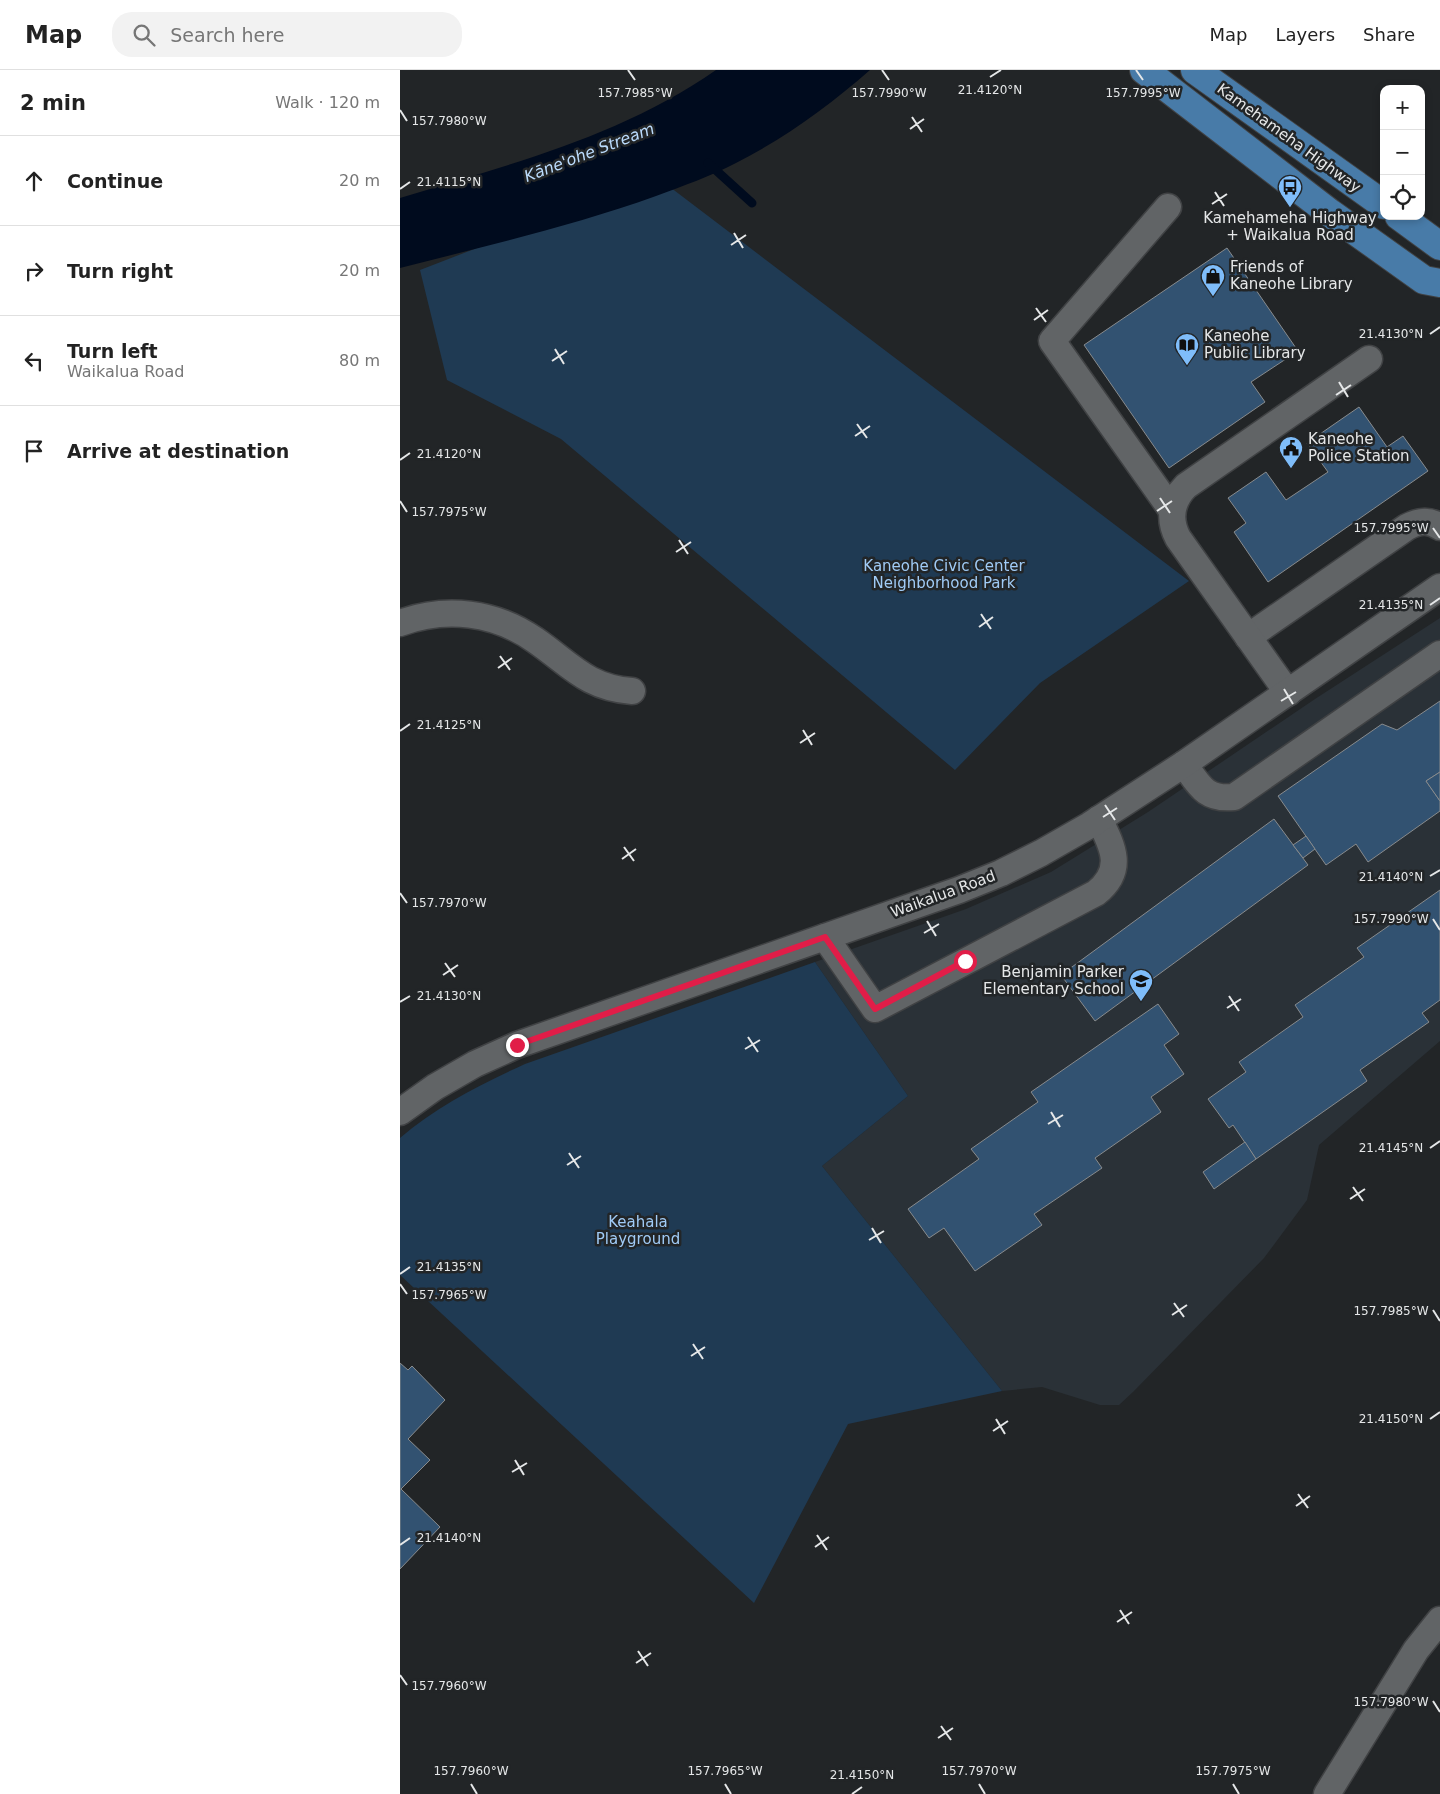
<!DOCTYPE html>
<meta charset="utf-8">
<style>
body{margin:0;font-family:"DejaVu Sans",sans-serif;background:#f2f2f2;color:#222}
.controls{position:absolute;right:15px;top:15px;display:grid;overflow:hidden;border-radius:10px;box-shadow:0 2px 8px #0003}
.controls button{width:45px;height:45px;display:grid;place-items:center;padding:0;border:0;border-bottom:1px solid #e0e0e0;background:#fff;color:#222;font:25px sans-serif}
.stop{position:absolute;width:15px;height:15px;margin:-11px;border:4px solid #e11d48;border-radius:50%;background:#fff}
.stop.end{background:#e11d48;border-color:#fff;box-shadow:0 1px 5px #0008}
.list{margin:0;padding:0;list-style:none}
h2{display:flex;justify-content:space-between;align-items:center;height:65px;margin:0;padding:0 20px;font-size:21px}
h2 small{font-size:16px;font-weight:400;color:#767676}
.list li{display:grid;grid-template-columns:32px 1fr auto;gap:15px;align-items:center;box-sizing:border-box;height:90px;padding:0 20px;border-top:1px solid #e0e0e0}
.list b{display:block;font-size:19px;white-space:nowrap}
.list p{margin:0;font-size:16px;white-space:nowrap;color:#767676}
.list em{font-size:16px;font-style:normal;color:#767676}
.icon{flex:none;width:28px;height:28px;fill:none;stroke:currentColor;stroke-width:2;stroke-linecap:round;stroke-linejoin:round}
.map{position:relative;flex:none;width:1040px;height:1724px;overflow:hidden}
header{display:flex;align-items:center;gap:30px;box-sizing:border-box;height:70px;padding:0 25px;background:#fff;border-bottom:1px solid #e0e0e0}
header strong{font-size:24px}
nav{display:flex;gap:28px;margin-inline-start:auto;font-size:18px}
.search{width:350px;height:45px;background:#f2f2f2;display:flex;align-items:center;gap:12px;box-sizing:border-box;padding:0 18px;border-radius:20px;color:#767676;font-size:19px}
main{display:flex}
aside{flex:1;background:#fff}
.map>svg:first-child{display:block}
.built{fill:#2a3137}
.green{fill:#1f3a53}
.water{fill:#000b1e}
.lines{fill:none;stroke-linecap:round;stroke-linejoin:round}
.stream{stroke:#000b1e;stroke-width:9}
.building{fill:#325271;stroke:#888b8d}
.minor-casing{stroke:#404244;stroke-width:29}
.major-casing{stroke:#404244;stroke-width:30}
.minor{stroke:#616466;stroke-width:26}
.major{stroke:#487ba8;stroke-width:28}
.route{stroke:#e11d48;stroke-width:6}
.ticks{fill:none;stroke:#e5e7e8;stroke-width:2}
.labels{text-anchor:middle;stroke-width:5;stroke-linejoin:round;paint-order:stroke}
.street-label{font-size:15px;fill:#e5e7e8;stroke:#222527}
.poi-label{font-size:15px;fill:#e5e7e8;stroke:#222527;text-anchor:start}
.park-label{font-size:15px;fill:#a0cbf6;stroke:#222527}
.water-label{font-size:16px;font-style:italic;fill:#bbdbfc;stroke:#222527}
.ticks-label{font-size:12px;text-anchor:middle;fill:#e5e7e8;stroke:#222527;stroke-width:5;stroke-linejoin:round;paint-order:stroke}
</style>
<header>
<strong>Map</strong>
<div class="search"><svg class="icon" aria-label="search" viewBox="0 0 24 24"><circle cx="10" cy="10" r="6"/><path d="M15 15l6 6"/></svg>Search here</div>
<nav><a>Map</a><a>Layers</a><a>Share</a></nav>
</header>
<main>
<aside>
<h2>2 min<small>Walk · 120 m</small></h2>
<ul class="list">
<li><svg class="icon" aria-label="ahead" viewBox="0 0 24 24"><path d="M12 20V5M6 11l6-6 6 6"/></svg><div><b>Continue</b></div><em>20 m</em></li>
<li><svg class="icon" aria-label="right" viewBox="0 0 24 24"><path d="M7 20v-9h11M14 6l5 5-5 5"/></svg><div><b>Turn right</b></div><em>20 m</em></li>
<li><svg class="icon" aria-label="left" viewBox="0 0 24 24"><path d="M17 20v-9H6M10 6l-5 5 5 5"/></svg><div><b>Turn left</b><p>Waikalua Road</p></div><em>80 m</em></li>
<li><svg class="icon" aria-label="arrive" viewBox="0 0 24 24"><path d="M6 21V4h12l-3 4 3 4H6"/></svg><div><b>Arrive at destination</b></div></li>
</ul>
</aside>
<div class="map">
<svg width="1040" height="1724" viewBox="0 0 1040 1724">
<rect width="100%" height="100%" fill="#222527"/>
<polygon class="built" points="1040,548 1040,971 919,1075 907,1130 864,1188 734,1321 719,1335 700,1335 642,1317 602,1321 422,1096 508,1026 415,892 566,839 651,802 748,742 915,629"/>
<g class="green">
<polygon points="258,108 789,511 640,613 555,700 161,369 47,310 20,200"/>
<path d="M 415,892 L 508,1026 L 422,1096 L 602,1321 L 448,1354 L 354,1533 L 0,1205 L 0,1068 C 37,1036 81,1014 125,994 Z"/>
</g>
<path class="water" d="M 316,0 L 470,0 C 429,36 385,68 336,93 C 311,106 283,116 256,126 C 172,156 86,176 0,198 L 0,128 C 110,94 220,67 316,0 Z"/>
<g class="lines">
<polyline class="stream" points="308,93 352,133"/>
</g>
<g class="building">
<polygon points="827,178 898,281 851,312 865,332 769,398 684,275"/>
<polygon points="959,337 987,377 1003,366 1028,401 868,512 834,462 846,453 828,428 866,402 886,430 928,402 907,373"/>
<polygon points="1040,631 1040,702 1026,711 1040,731 1040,741 968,792 956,774 926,795 878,726 982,654 997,660"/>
<polygon points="1040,702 1040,731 1026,711"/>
<polygon points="874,749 908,795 695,951 661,905"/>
<polygon points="906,766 915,779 903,788 893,775"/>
<polygon points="1040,820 1040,930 1022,943 1029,952 960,1000 967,1011 856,1089 833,1055 829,1058 808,1029 846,1002 839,992 903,947 895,935 964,887 957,878"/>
<polygon points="758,934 779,964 764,975 784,1004 751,1027 761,1042 695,1088 702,1098 634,1144 642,1155 575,1201 544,1158 529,1168 508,1139 579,1089 571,1079 638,1032 631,1022"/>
<polygon points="845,1072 856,1089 814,1119 803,1102"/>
<polygon points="0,1293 8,1300 12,1296 45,1330 8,1369 30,1390 1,1419 40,1457 0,1499"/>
</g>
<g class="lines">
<g class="minor-casing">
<g id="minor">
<polyline points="768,137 652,271 771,439"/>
<path d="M 0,553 C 46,536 95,542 135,570 C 170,594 187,618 232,621"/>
<path d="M 848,567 L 1007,457 C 1018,451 1029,449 1040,457"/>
<path d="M 888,623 L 778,468 C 768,449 771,431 786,416 L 969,289"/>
<path d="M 784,694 C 799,715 805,730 834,727 L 1040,584"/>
<path d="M 425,867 L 475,939 L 696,823 C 725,800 713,777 699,749"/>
<polyline points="0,1042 35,1017 75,994 117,975 559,820 601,803 641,783 690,755 784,694 1040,517"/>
<polyline points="927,1724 1016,1580 1040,1550"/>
</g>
</g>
<g class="major-casing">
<g id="major">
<polyline points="744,0 930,143 1024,210 1040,213"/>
<polyline points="795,0 984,135"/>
<polyline points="999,146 1040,176"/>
</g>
</g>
<use href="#minor" class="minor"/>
<use href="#major" class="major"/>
</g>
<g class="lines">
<polyline class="route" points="117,975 425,867 475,939 565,891"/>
</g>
<path class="ticks" d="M 228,0 L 235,10M 482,0 L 489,10M 736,0 L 743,10M 590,7 L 601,0M 0,40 L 7,51M 512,47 L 522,62M 510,59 L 524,49M 0,119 L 10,112M 815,122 L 824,136M 812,134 L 827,124M 334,163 L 343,178M 331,175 L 346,165M 636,238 L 646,252M 634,250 L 648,240M 1030,264 L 1040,257M 155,279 L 164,294M 152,291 L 167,281M 939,312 L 948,327M 936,325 L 951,315M 457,354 L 467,368M 455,366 L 470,356M 0,390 L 10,383M 760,428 L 770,443M 0,431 L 7,442M 757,441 L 772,431M 1033,458 L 1040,468M 279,470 L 288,484M 276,482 L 291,472M 1030,535 L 1040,528M 581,544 L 591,559M 579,557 L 593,547M 100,586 L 110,600M 98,598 L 112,588M 884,619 L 893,634M 881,631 L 896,622M 403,660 L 412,675M 0,661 L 10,654M 400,673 L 415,663M 705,735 L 715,750M 703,747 L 717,738M 224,777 L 234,791M 222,789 L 236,779M 1030,806 L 1040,800M 0,823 L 7,833M 1033,849 L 1040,860M 527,851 L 536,866M 524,863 L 539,854M 45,893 L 55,907M 43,905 L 58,895M 829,926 L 839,941M 0,932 L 10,926M 827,938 L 841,929M 348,967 L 358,982M 345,979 L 360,970M 651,1042 L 660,1057M 648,1054 L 663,1045M 1030,1078 L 1040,1071M 169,1083 L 179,1098M 167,1095 L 181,1086M 953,1117 L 963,1131M 950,1129 L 965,1119M 472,1158 L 481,1173M 469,1170 L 484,1161M 0,1204 L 10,1197M 0,1214 L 7,1224M 774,1233 L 784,1247M 1033,1240 L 1040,1251M 772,1245 L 787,1235M 293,1274 L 303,1289M 291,1286 L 305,1277M 596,1349 L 605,1364M 1030,1349 L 1040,1342M 593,1361 L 608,1351M 115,1390 L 124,1405M 112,1402 L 127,1393M 898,1424 L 908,1438M 896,1436 L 910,1426M 417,1465 L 427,1480M 0,1475 L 10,1468M 415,1477 L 429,1467M 720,1540 L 729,1554M 717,1552 L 732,1542M 238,1581 L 248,1596M 236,1593 L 251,1583M 0,1605 L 7,1615M 1033,1631 L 1040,1642M 541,1656 L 551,1670M 538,1668 L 553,1658M 71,1714 L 77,1724M 325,1714 L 331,1724M 579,1714 L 585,1724M 833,1714 L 839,1724M 452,1724 L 462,1717"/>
<defs>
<g id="bus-pin" transform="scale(1.25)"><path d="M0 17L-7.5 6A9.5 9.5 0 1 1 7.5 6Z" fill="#7fbdfa" stroke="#222527"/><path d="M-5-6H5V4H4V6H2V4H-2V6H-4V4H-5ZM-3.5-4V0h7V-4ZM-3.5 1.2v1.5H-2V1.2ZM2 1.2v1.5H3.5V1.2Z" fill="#111"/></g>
<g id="shop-pin" transform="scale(1.25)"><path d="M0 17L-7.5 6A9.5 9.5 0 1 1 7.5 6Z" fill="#7fbdfa" stroke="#222527"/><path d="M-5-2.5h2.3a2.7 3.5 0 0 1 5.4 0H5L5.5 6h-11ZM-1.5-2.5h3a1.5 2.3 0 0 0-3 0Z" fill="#111"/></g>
<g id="library-pin" transform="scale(1.25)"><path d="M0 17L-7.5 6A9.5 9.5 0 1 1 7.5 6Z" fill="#7fbdfa" stroke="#222527"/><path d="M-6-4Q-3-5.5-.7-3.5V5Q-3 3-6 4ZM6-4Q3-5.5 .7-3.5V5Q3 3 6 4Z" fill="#111"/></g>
<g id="civic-pin" transform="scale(1.25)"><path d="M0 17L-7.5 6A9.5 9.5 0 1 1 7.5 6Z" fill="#7fbdfa" stroke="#222527"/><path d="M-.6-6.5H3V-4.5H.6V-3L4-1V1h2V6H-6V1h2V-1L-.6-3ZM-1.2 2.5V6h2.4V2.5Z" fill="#111"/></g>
<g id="school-pin" transform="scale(1.25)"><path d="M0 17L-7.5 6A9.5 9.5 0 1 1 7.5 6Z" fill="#7fbdfa" stroke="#222527"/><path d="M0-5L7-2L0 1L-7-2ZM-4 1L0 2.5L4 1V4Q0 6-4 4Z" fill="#111"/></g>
</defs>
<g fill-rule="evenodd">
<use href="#bus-pin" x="890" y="117"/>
<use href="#shop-pin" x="813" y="206"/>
<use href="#library-pin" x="787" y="275"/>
<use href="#civic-pin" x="891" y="378"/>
<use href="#school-pin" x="741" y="911"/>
</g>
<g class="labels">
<g class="street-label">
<text transform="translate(889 68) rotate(36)" y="5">Kamehameha Highway</text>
<text transform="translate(543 824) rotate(-20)" y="5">Waikalua Road</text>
</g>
<g class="poi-label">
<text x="890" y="153" text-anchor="middle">Kamehameha Highway<tspan x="890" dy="17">+ Waikalua Road</tspan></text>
<text x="830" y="202">Friends of<tspan x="830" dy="17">Kaneohe Library</tspan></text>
<text x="804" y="271">Kaneohe<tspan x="804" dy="17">Public Library</tspan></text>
<text x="908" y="374">Kaneohe<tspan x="908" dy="17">Police Station</tspan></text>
<text x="724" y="907" text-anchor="end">Benjamin Parker<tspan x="724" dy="17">Elementary School</tspan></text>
</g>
<g class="park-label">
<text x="544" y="501">Kaneohe Civic Center<tspan x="544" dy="17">Neighborhood Park</tspan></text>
<text x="238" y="1157">Keahala<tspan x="238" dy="17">Playground</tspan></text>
</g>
<g class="water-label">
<text transform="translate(189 82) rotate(-21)" y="6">Kāne'ohe Stream</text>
</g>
</g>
<g class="ticks-label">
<text x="590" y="24">21.4120°N</text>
<text x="235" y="27">157.7985°W</text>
<text x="489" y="27">157.7990°W</text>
<text x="743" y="27">157.7995°W</text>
<text x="49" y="55">157.7980°W</text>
<text x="49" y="116">21.4115°N</text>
<text x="991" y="268">21.4130°N</text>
<text x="49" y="388">21.4120°N</text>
<text x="49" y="446">157.7975°W</text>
<text x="991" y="462">157.7995°W</text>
<text x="991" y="539">21.4135°N</text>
<text x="49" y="659">21.4125°N</text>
<text x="991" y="811">21.4140°N</text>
<text x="49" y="837">157.7970°W</text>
<text x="991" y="853">157.7990°W</text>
<text x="49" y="930">21.4130°N</text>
<text x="991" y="1082">21.4145°N</text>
<text x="49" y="1201">21.4135°N</text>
<text x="49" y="1229">157.7965°W</text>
<text x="991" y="1245">157.7985°W</text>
<text x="991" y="1353">21.4150°N</text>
<text x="49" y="1472">21.4140°N</text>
<text x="49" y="1620">157.7960°W</text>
<text x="991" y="1636">157.7980°W</text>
<text x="71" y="1705">157.7960°W</text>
<text x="325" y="1705">157.7965°W</text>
<text x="579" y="1705">157.7970°W</text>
<text x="833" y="1705">157.7975°W</text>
<text x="462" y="1709">21.4150°N</text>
</g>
</svg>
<div class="controls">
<button>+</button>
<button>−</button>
<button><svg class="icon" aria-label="locate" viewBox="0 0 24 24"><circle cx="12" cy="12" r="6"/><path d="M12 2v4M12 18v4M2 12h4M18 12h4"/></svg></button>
</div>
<div class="stop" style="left:565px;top:891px"></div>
<div class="stop end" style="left:117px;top:975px"></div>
</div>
</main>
